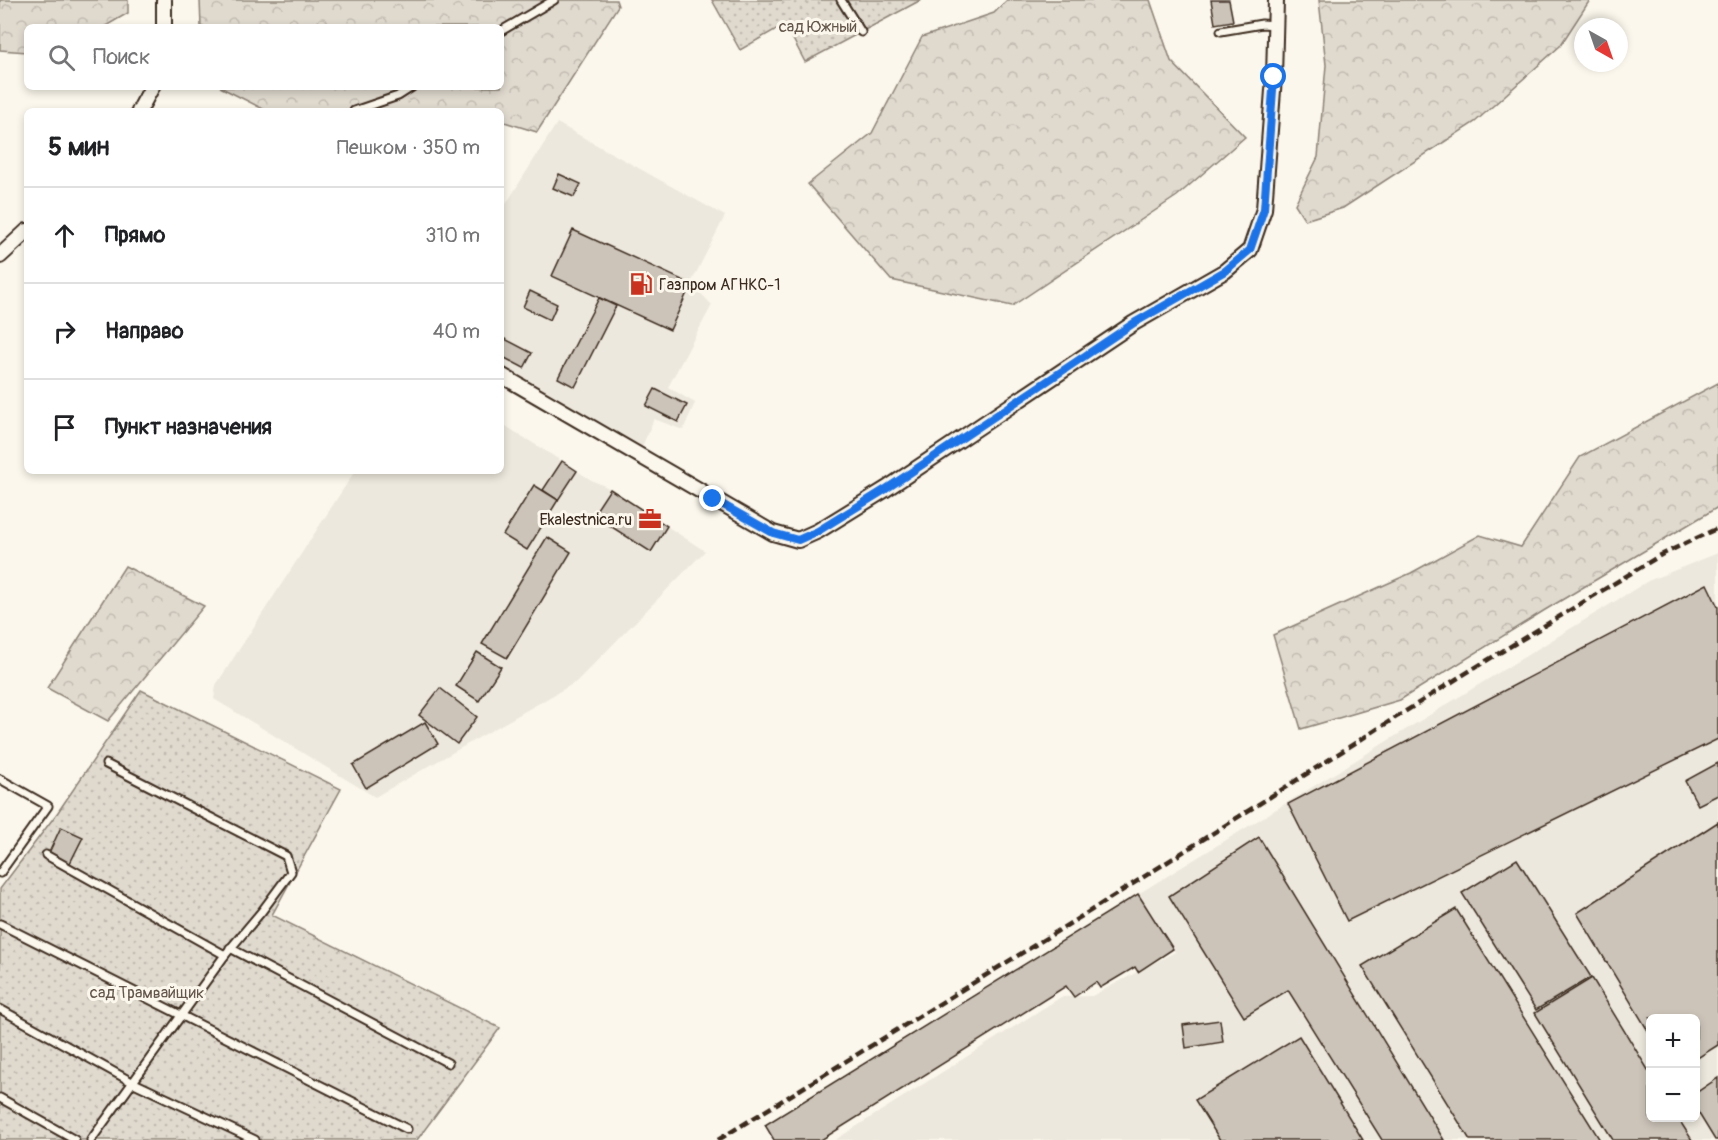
<!DOCTYPE html>
<html lang="ru">
<meta charset="utf-8">
<style>
body{margin:0;font-family:Pangolin,sans-serif;background:#f2f2f2;color:#202124}
.controls{position:absolute;right:18px;bottom:18px;display:grid;overflow:hidden;border-radius:9px;box-shadow:0 3px 9px #0003}
.controls button{width:54px;height:54px;display:grid;place-items:center;padding:0;border:0;border-bottom:2px solid #e0e0e0;background:#fff;color:#202124;font:30px sans-serif}
.compass{position:absolute;left:1574px;top:18px;width:54px;height:54px;border-radius:50%;background:#fff;box-shadow:0 3px 9px #0003;rotate:140deg}
.stop{position:absolute;width:18px;height:18px;margin:-14px;border:4px solid #1a73e8;border-radius:50%;background:#fff}
.stop.end{background:#1a73e8;border-color:#fff;box-shadow:0 2px 6px #0008}
.list{margin:0;padding:0;list-style:none}
h2{display:flex;justify-content:space-between;align-items:center;height:78px;margin:0;padding:0 24px;font-size:26px}
h2 small{font-size:20px;font-weight:400;color:#757577}
.list li{display:grid;grid-template-columns:39px 1fr auto;gap:18px;align-items:center;box-sizing:border-box;height:96px;padding:0 24px;border-top:2px solid #e0e0e0}
.list b{display:block;font-size:22px;white-space:nowrap}
.list em{font-size:20px;font-style:normal;color:#757577}
.icon{flex:none;width:33px;height:33px;fill:none;stroke:currentColor;stroke-width:2;stroke-linecap:round;stroke-linejoin:round}
.map{position:relative;flex:none;width:1718px;height:1140px;overflow:hidden}
.search{position:absolute;background:#fff;box-shadow:0 3px 9px #0003;left:24px;top:24px;width:480px;height:66px;display:flex;align-items:center;gap:15px;box-sizing:border-box;padding:0 21px;border-radius:9px;color:#757577;font-size:22px}
.panel{position:absolute;background:#fff;box-shadow:0 3px 9px #0003;left:24px;top:108px;width:480px;height:366px;border-radius:9px}
.map>svg:first-child{display:block}
.built{fill:#ede8dd;fill-rule:evenodd}
.grass{fill:url(#grass-dots);stroke:#8d8276;stroke-width:1.5}
.forest{fill:url(#forest-crowns);stroke:#8d8276;stroke-width:1.5}
.building{fill:#ccc4b9;stroke:#3b2a1e;stroke-width:1.5}
.lines{fill:none;stroke-linecap:round;stroke-linejoin:round}
.lane-casing{stroke:#3b2a1e;stroke-width:11}
.street-casing{stroke:#3b2a1e;stroke-width:18}
.lane{stroke:#fbf7ec;stroke-width:7}
.street{stroke:#fbf7ec;stroke-width:14}
.rail{stroke:#3b2a1e;stroke-width:4.5;stroke-dasharray:9 4.5;stroke-linecap:butt}
.route{stroke:#1a73e8;stroke-width:8}
.labels{text-anchor:middle;stroke-width:6;stroke-linejoin:round;paint-order:stroke}
.park-label{font-size:16px;fill:#64564a;stroke:#fbf7ec}
.poi-label{font-size:16px;fill:#3b2a1e;stroke:#fbf7ec;text-anchor:start}
</style>
<div class="map">
<svg width="1718" height="1140" viewBox="0 0 1718 1140">
<defs>
<pattern id="grass-dots" width="8" height="8" patternUnits="userSpaceOnUse" patternTransform="scale(1.5)"><rect width="8" height="8" fill="#dfd9ce"/><path d="M2 2h.1M6 6h.1" fill="none" stroke="#c0bab0" stroke-width="1.8" stroke-linecap="round"/></pattern>
<pattern id="forest-crowns" width="20" height="18" patternUnits="userSpaceOnUse" patternTransform="scale(1.5)"><rect width="20" height="18" fill="#dfd9ce"/><path d="M2 6a3 3 0 1 1 6 0M12 15a3 3 0 1 1 6 0" fill="none" stroke="#c0bab0"/></pattern>
</defs>
<rect width="100%" height="100%" fill="#fbf7ec"/>
<filter id="ink" filterUnits="userSpaceOnUse"><feTurbulence type="fractalNoise" baseFrequency=".0167" numOctaves="2"/><feDisplacementMap in="SourceGraphic" scale="12" xChannelSelector="R" yChannelSelector="G"/><feConvolveMatrix kernelMatrix="1 2 1 2 8 2 1 2 1" color-interpolation-filters="sRGB"/></filter>
<g filter="url(#ink)">
<g class="built">
<polygon points="557,123 725,216 691,283 712,305 668,387 695,403 683,430 654,419 641,449 501,364 501,212"/>
<polygon points="501,423 593,481 605,486 705,551 576,682 375,797 214,699 216,685 355,471 501,471"/>
<path d="M 1718,553 L 1718,1140 L 835,1140 L 1061,997 L 1092,996 L 1175,952 L 1138,894 L 1648,581 ZM 1650,1018 L 1696,1018 L 1696,1118 L 1650,1118 Z"/>
</g>
<g class="grass">
<polygon points="712,0 921,0 805,62 785,24 740,50"/>
<polygon points="141,690 341,789 272,915 500,1028 417,1140 0,1140 0,889 58,812"/>
</g>
<g class="forest">
<polygon points="0,0 128,0 128,13 104,27 27,27 27,52 0,50"/>
<polygon points="200,0 616,0 618,6 537,132 501,121 501,111 267,111 220,87 501,87 501,27 201,27"/>
<polygon points="1007,0 1150,0 1171,61 1245,137 1177,196 1012,306 891,280 808,184 872,133 922,37 994,13"/>
<polygon points="1319,0 1590,0 1560,46 1475,122 1343,208 1305,220 1295,204 1318,157 1326,65"/>
<polygon points="1718,383 1718,507 1545,610 1400,700 1301,729 1273,635 1411,573 1480,535 1521,547 1580,457"/>
<polygon points="125,566 204,606 108,721 47,688"/>
</g>
<g class="building">
<polygon points="1211,0 1229,0 1233,21 1215,24"/>
<polygon points="559,174 581,184 574,197 553,188"/>
<polygon points="573,230 691,284 670,330 552,276"/>
<polygon points="530,291 557,304 550,320 523,307"/>
<polygon points="599,298 616,306 575,387 558,378"/>
<polygon points="501,337 532,353 524,368 501,356"/>
<polygon points="655,389 687,405 678,422 646,406"/>
<polygon points="562,461 577,471 558,500 543,490"/>
<polygon points="534,485 558,500 527,550 503,535"/>
<polygon points="610,489 667,526 651,552 593,515"/>
<polygon points="547,537 571,552 507,658 482,644"/>
<polygon points="1707,584 1718,607 1718,739 1347,921 1288,804"/>
<polygon points="477,652 501,667 479,701 456,686"/>
<polygon points="440,688 477,717 457,744 419,715"/>
<polygon points="425,722 438,744 366,788 353,765"/>
<polygon points="1718,763 1718,795 1698,805 1685,781"/>
<polygon points="1718,822 1718,1045 1696,1059 1696,1018 1650,1018 1650,1034 1577,913"/>
<polygon points="61,827 83,837 69,865 48,855"/>
<polygon points="1259,837 1444,1140 1382,1140 1288,990 1244,1017 1169,896"/>
<polygon points="1517,859 1591,977 1536,1010 1462,893"/>
<polygon points="1138,894 1173,949 1138,972 1135,967 1100,988 1096,982 1074,997 1066,986 821,1140 774,1140 765,1125"/>
<polygon points="1456,909 1600,1140 1470,1140 1362,966"/>
<polygon points="1592,978 1650,1073 1650,1118 1678,1118 1692,1140 1613,1140 1535,1013"/>
<polygon points="1220,1020 1223,1042 1186,1048 1183,1025"/>
<polygon points="1299,1036 1363,1140 1220,1140 1195,1100"/>
<polygon points="1718,1078 1718,1140 1715,1140 1696,1109 1696,1093"/>
</g>
<g class="lines">
<g class="lane-casing">
<g id="lane">
<polyline points="841,0 861,32"/>
<polyline points="501,31 554,0"/>
<polyline points="1221,31 1262,24 1275,25"/>
<polyline points="354,111 398,96 412,87"/>
<polyline points="0,779 48,806 0,873"/>
<polyline points="46,855 225,955"/>
<polyline points="0,924 407,1129"/>
<polyline points="230,948 448,1063"/>
<polyline points="0,1009 132,1082 255,1140"/>
<polyline points="0,1098 75,1140"/>
<polyline points="91,1140 225,955 262,911 291,872 286,856 106,764"/>
</g>
</g>
<g class="street-casing">
<g id="street">
<polyline points="164,0 164,27"/>
<polyline points="139,111 152,87"/>
<polyline points="0,256 27,231"/>
<polyline points="501,375 773,533 798,540 818,531 886,489 1134,323 1225,271 1250,250 1264,209 1274,77 1276,0"/>
</g>
</g>
<use href="#lane" class="lane"/>
<use href="#street" class="street"/>
<polyline class="rail" points="718,1140 1082,916 1458,678 1661,555 1718,528"/>
</g>
</g>
<g class="lines" filter="url(#ink)">
<polyline class="route" points="713,499 773,533 798,540 818,531 886,489 1134,323 1225,271 1250,250 1264,209 1274,77"/>
</g>
<defs>
<g id="fuel-bare" transform="scale(1.8)"><path d="M-5.5-6h7V0h2V4h1.3V-2.5L3-4.5l.8-.8L6-3V5H2.5V1h-1V6h-7ZM-4.2-4.7v3.2H.2V-4.7Z" fill="#c8321e" stroke="#fbf7ec" stroke-width="2.5" paint-order="stroke"/></g>
<g id="office-bare" transform="scale(1.8)"><path d="M-6-3h4V-5.5h4V-3h4V5H-6ZM-1-4.5V-3h2v-1.5ZM-6 0V1H6V0Z" fill="#c8321e" stroke="#fbf7ec" stroke-width="2.5" paint-order="stroke"/></g>
</defs>
<g fill-rule="evenodd">
<use href="#fuel-bare" x="641" y="284"/>
<use href="#office-bare" x="650" y="519"/>
</g>
<g class="labels">
<g class="park-label">
<text x="818" y="32">сад Южный</text>
<text x="147" y="998">сад Трамвайщик</text>
</g>
<g class="poi-label">
<text x="659" y="290">Газпром АГНКС-1</text>
<text x="632" y="525" text-anchor="end">Ekalestnica.ru</text>
</g>
</g>
</svg>
<div class="controls">
<button>+</button>
<button>−</button>
</div>
<svg class="compass" viewBox="-18 -18 36 36"><path d="M0-13l5 13h-10z" fill="#e53935"/><path d="M0 13l5-13h-10z" fill="#757577"/></svg>
<div class="stop" style="left:1274px;top:77px"></div>
<div class="stop end" style="left:713px;top:499px"></div>
<div class="search"><svg class="icon" aria-label="search" viewBox="0 0 24 24"><circle cx="10" cy="10" r="6"/><path d="M15 15l6 6"/></svg>Поиск</div>
<section class="panel">
<h2>5 мин<small>Пешком · 350 m</small></h2>
<ul class="list">
<li><svg class="icon" aria-label="ahead" viewBox="0 0 24 24"><path d="M12 20V5M6 11l6-6 6 6"/></svg><div><b>Прямо</b></div><em>310 m</em></li>
<li><svg class="icon" aria-label="right" viewBox="0 0 24 24"><path d="M7 20v-9h11M14 6l5 5-5 5"/></svg><div><b>Направо</b></div><em>40 m</em></li>
<li><svg class="icon" aria-label="arrive" viewBox="0 0 24 24"><path d="M6 21V4h12l-3 4 3 4H6"/></svg><div><b>Пункт назначения</b></div></li>
</ul>
</section>
</div>
